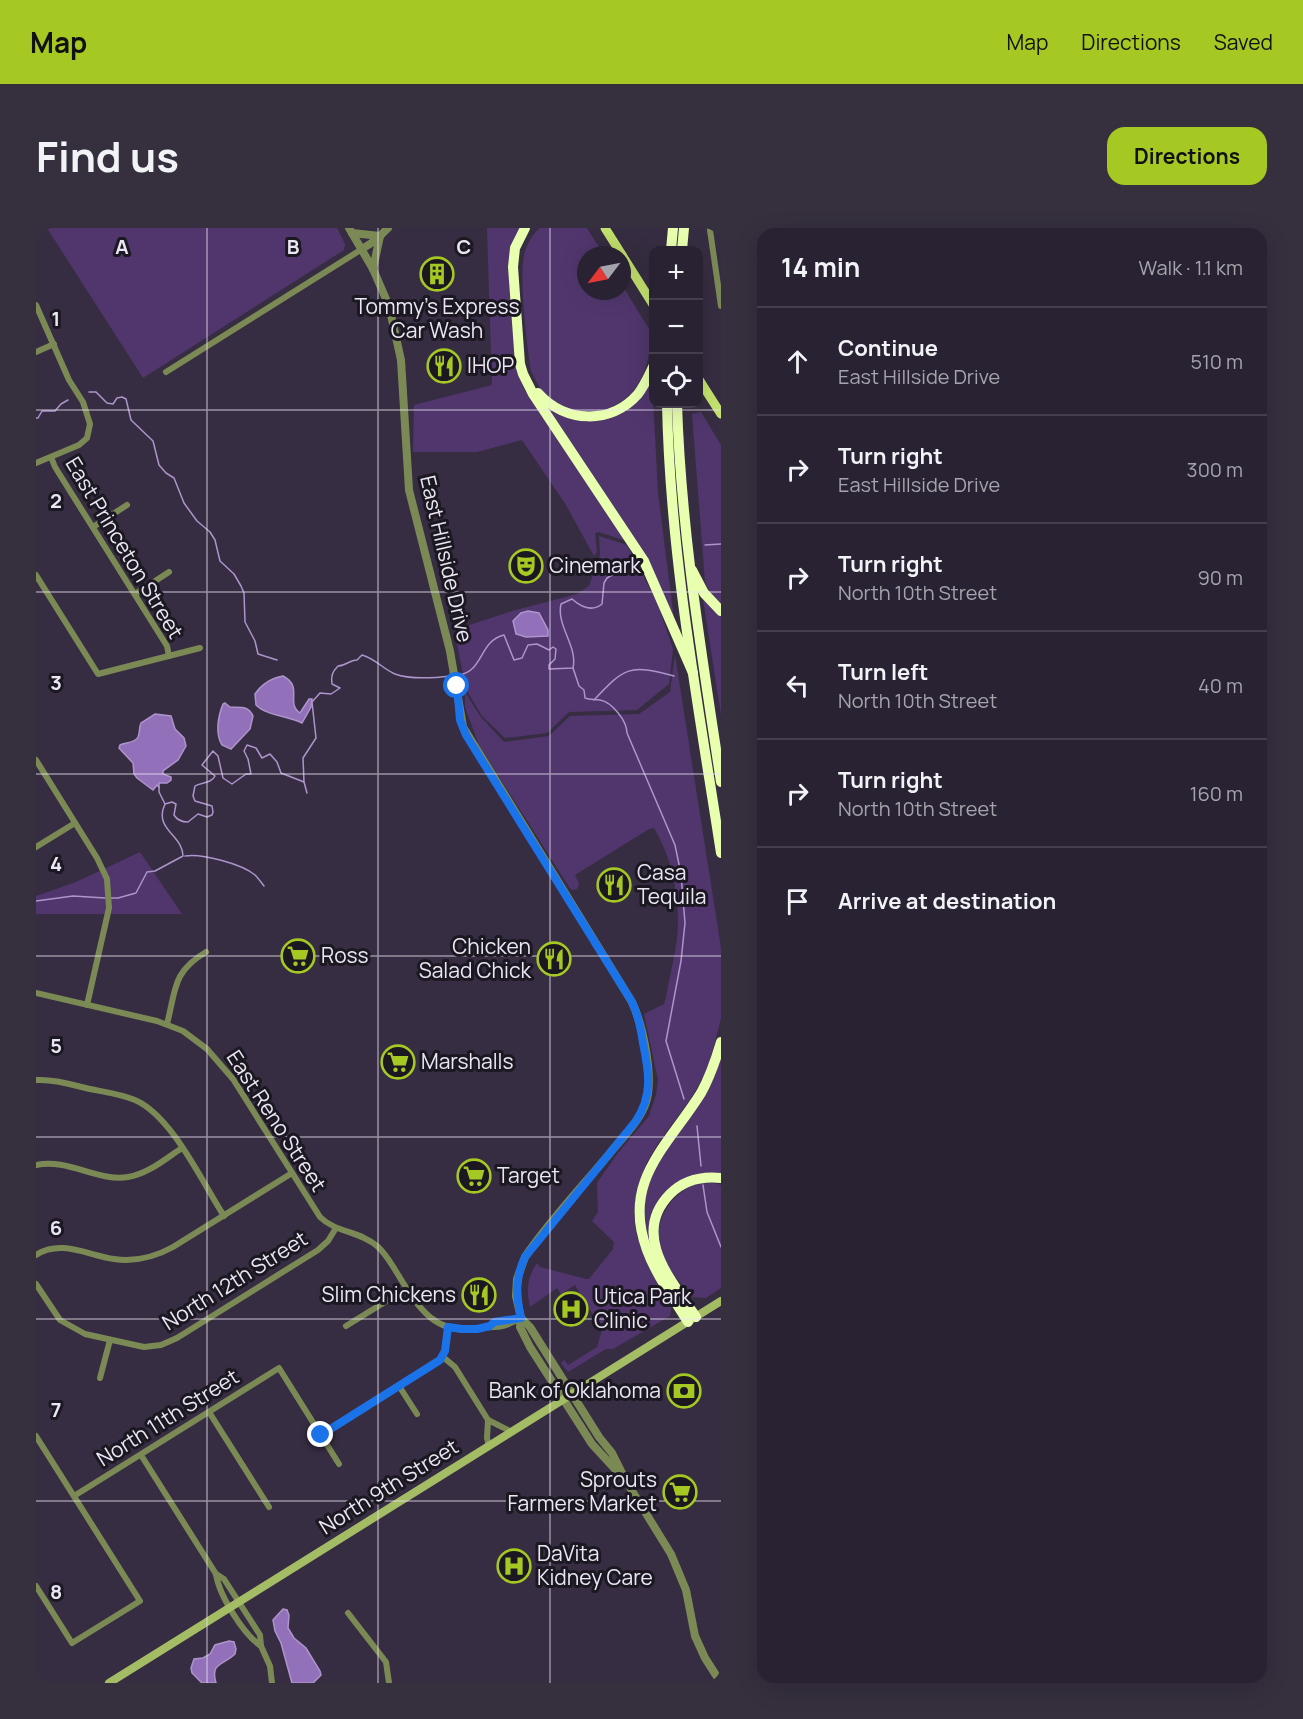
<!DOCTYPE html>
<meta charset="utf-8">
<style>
body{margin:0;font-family:Manrope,sans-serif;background:#352f3e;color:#f1f3f6}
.controls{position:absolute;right:18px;top:18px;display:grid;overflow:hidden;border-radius:12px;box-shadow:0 6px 24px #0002}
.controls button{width:54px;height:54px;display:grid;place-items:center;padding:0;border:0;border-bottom:2px solid #453f4d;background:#292232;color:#f1f3f6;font:30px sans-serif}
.compass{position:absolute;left:541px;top:18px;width:54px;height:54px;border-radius:50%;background:#292232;box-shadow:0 6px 24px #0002;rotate:238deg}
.stop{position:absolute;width:18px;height:18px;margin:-14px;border:4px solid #1a73e8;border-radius:50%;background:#fff}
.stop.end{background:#1a73e8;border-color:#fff;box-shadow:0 2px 6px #0008}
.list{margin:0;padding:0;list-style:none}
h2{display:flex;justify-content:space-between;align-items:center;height:78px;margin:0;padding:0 24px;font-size:26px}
h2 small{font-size:20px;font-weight:400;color:#a5a4ac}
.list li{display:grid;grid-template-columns:39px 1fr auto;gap:18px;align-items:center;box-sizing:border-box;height:108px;padding:0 24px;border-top:2px solid #453f4d}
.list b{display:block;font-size:22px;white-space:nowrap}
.list p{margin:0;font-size:20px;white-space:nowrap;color:#a5a4ac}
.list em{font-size:20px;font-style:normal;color:#a5a4ac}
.icon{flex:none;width:33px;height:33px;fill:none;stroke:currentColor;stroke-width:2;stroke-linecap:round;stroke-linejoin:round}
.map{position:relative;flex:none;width:685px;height:1455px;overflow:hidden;border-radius:18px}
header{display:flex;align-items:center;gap:36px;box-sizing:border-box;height:84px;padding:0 30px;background:#a5c822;color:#111}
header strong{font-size:28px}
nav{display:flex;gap:33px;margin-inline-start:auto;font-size:21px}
.intro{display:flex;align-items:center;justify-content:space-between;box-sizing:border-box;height:144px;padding:0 36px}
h1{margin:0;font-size:42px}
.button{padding:15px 27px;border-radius:18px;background:#a5c822;color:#111;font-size:21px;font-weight:700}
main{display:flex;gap:36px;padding:0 36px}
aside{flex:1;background:#292232;border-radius:18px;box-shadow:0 6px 24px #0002}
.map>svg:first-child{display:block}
.green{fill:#50366c}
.water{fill:#9371ba;stroke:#ad94cb;stroke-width:1.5}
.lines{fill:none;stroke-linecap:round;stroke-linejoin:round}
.stream{stroke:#ad94cb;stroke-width:1.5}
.minor{stroke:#7b8a55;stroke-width:6}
.tertiary{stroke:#7b8a55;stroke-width:8}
.secondary{stroke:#a4bc64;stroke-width:8}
.primary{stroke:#c4e26e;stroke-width:9}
.motorway{stroke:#e8ffb0;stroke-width:10}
.route{stroke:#1a73e8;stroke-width:8}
.grid{fill:none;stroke:#ebe6f3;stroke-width:1.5;stroke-opacity:0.55}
.labels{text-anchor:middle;stroke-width:6;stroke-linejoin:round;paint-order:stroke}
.poi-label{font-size:21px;fill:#ebe6f3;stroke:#1c1821;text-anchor:start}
.street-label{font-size:21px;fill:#ebe6f3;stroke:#1c1821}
.grid-label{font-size:20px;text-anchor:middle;font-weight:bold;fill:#ebe6f3;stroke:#1c1821;stroke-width:6;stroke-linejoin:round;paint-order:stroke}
</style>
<header>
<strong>Map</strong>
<nav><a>Map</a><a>Directions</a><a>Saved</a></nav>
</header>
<div class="intro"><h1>Find us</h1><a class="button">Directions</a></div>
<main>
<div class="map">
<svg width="685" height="1455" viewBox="0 0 685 1455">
<rect width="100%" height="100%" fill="#372d42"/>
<g class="green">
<polygon points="11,0 301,0 309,16 308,22 107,150"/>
<polygon points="451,0 484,0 476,16 472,37 479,134 488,161 590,313 563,304 559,305 561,324 558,328 530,277 486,212 441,224 377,224 378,177 456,157"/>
<path d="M 504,0 L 551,0 L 568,27 L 550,27 L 550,63 L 586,63 L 586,57 L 616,106 C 613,126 611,147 597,163 C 576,188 539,191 513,171 C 505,164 500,153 495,143 C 491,118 482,45 489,23 C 492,14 497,6 504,0 Z"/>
<polygon points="616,151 622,265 638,391 623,359 512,179 573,190"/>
<polygon points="665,184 685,217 685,375 675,366 669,354 656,186"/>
<polygon points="563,308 591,317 621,374 637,421 633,456 601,482 533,484 511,505 469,510 446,488 430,461 418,402 476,383 541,366 553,358 564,327"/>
<polygon points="667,371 685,388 685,487"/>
<path d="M 639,427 L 685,720 L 685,790 L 672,841 L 654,872 L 623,914 L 611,934 L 601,963 L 598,986 L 601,1009 L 613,1039 L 636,1076 L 634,1088 L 577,1121 L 570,1121 L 532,1144 L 525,1135 L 528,1132 L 532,1137 L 561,1119 L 566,1102 L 539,1057 L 525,1066 L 521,1060 L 494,1079 C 490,1062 491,1050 501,1035 L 504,1039 L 550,1051 L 553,1051 L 577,1021 L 578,1014 L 556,993 L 562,984 L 561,955 L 581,926 L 613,888 L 620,867 L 622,852 L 608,786 L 628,776 L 630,769 C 634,746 642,718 642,695 C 642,661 635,629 618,600 L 613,601 L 539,647 L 543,656 L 541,661 L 536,662 L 533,659 L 443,517 L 429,479 L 429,464 L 444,488 L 468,514 L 513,508 L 534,488 L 603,486 L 634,464 Z"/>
<polygon points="104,624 146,686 0,686 0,668 40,654"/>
<polygon points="685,826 685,947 629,967 616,1028 606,990 610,954"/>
<path d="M 677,955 L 685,957 L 685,1060 L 670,1070 L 656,1069 C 646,1056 632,1042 626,1027 C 615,999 631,968 658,957 C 664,955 671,955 677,955 Z"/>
</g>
<g class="water">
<polygon points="492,383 503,385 512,402 512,408 490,409 480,406 477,393 485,385"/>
<path d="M 247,448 C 268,459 249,475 264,485 L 273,471 L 276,471 L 275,479 L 266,495 C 253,488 231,488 220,477 L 219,466 C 226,456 235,450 247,448 Z"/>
<path d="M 189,475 L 194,479 C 205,480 212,477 217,488 L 214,501 L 195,521 L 186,517 C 179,506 182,488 187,476 Z"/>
<path d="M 119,486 L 135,488 L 139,501 L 148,510 L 150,518 L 142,532 L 127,543 L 127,546 L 135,549 L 135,552 L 131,555 L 123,555 L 123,559 L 121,557 L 117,562 L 101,550 L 98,546 L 97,535 L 83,520 L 84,517 C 89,514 98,516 102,509 C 104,505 103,499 105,495 Z"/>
<polygon points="247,1381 251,1382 253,1387 252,1400 258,1410 270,1420 284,1443 285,1447 277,1455 256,1455 245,1415 239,1403 237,1392"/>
<path d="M 193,1413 L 198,1414 L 200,1421 L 199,1426 C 187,1438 174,1434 180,1455 L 166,1455 L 156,1445 L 155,1440 L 158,1431 L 167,1430 L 174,1426 L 179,1417 Z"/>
</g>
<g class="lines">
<g class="stream">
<polyline points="53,164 60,164 71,175 77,176 81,170 86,169 90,171 95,192 117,213 123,237 130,245 138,250 148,275 161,293 174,304 179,312 184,333 198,346 205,358 208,365 209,394 219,413 222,426 241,432"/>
<polyline points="0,190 2,190 6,183 19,183 25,176 32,172"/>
<polyline points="669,317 685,316"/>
<path d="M 537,440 L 543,458 L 548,462 L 549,470 C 554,472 558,471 564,472 C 576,474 591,493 591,505 L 639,617 L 645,646 L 649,695 L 645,733 L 630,813 L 648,871"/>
<path d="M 423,447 C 448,443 443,413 468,407 L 478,432 L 486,430 L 492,417 L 501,416 L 513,422 L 517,419 L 520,421 L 519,431 L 513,437 L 513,441 L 537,440 C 542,418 520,398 525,376 L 536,371 C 545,379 556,384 566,376 L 568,355 L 571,350 L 596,335"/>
<path d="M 558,472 C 589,439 593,436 638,448"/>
<polyline points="268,554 271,565"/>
<polyline points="123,559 123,564 129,576"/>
<path d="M 149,628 C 165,625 206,636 219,647 C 222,650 225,654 228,658"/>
<path d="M 74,670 L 82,670 L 100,665 L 111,644 L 119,643 L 147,628 C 147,607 117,601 129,576 L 136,574 L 140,576 L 138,587 C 141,592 146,594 152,594 L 162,586 L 171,589 L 176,587 L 177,584 L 176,578 L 159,573 L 157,568 L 159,558 C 165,554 175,556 179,548 L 166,537 L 177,523 L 182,528 L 187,550 L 196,556 L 210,546 L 215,546 L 212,531 L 208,523 L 211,517 L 220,520 L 226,530 L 234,526 L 241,534 L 245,545 L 268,554 L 267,530 L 280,510 L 276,474 L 284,465 L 295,466 L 304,460 L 296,456 C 295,448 296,444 302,438 C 310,438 313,432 321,432 L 326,427 C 340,431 347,441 359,446 C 375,452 398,450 415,448"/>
<polyline points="0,673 37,668 69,670"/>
<polyline points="661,898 665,938"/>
<polyline points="667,957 671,984 685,1019"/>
</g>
<g class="minor">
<polyline points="674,2 685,78"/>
<polyline points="0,77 33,152 47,174 54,196 51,210 43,217 0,235"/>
<polyline points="0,124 18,116"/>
<polyline points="130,144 326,21"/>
<polyline points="15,229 19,239 131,418 133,428"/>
<polyline points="57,299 91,277"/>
<polyline points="0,347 62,446 164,420"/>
<polyline points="99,366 133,344"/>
<polyline points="0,532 61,630 71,651 73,680 51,777"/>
<polyline points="0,619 39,595"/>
<path d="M 0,765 L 121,793 L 147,803 L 171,821 L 197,851 L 284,989 C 300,1005 324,1003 341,1018 C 348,1024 353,1032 358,1040 C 380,1076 397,1110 446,1100 C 451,1099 454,1099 459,1099 C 468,1099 478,1094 485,1090"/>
<path d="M 131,796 C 140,762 136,744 170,724"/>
<path d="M 0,852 C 19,851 36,857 54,861 C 69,864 85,866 99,872 C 136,888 166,954 188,988"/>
<path d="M 0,937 C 32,930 62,954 92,949 C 112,946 129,931 146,920"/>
<path d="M 0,1027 C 25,1011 51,1027 78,1031 C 99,1034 119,1029 137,1019 L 256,945"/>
<polyline points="0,1056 24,1092 49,1106 108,1119 125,1117 141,1110 282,1022 292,1013 300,1000"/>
<polyline points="310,1098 370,1061"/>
<polyline points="454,1098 458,1094 484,1090"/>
<polyline points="407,1129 419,1139 452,1192 476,1204"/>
<polyline points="64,1150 74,1112"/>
<polyline points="363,1158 381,1186"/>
<polyline points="173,1184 233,1279"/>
<polyline points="452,1192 451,1210 453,1218"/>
<polyline points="285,1207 404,1132 409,1123 412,1099"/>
<polyline points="0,1208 104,1373 36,1415 0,1358"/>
<path d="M 105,1227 L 180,1346 C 183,1367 207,1406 225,1418"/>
<polyline points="38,1268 243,1140 303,1236"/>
<polyline points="180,1346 188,1351 224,1407 225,1418 234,1438 236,1455"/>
<polyline points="312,1385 350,1434 353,1455"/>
</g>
<g class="tertiary">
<path d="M 313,0 L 337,41 L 353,78 L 365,132 L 373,262 L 414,423 L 427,499 L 596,774 C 607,798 619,852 609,877 C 602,895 586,910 574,925 C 546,959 514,992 489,1029 L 481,1051 L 480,1068 L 485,1090 L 484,1099 L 494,1119 L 556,1216 L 590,1253"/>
<polyline points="316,5 344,8"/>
<polyline points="326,21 340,12 352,0"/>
<polyline points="337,41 344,8"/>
<polyline points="485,1090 494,1099 563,1209 576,1225 590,1253 635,1326 650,1362 659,1408 669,1430 685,1455"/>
</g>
<polyline class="secondary" points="73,1455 685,1073"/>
<g class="primary">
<polyline points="569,0 586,27"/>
<polyline points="586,27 618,78"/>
<polyline points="662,150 685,186"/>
</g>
<g class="motorway">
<polyline points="489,0 479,20 477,39 484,136 487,146 497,166 608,333 657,445"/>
<polyline points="635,22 637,0"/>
<polyline points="646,22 648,0"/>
<path d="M 502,165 C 529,195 575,197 602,166 C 609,157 613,147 618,137"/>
<path d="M 631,176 C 634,327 662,476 685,625"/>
<path d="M 641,176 C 645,303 666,428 685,554"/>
<polyline points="656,342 668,365 685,383"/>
<path d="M 660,1089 C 636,1053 594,1007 634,966 C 648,952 666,948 685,950"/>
<path d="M 652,1094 C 638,1071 620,1047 611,1022 C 585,953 632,918 665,865 C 674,849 680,831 685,814"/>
</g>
</g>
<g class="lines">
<path class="route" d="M 285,1207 L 404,1132 L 409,1123 L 412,1099 L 426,1101 L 441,1101 L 454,1098 L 458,1094 L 485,1090 C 480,1067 479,1050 489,1029 L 600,893 C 617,867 613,844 607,815 C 605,801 602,787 596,774 L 430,507 L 424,492 L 421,458"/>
</g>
<path class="grid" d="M 171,0 L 171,1455M 342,0 L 342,1455M 514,0 L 514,1455M 0,182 L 685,182M 0,364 L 685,364M 0,546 L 685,546M 0,728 L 685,728M 0,909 L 685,909M 0,1091 L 685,1091M 0,1273 L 685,1273"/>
<defs>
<g id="building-ring" transform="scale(1.725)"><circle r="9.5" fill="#1c1821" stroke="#a5c822" stroke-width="1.5"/><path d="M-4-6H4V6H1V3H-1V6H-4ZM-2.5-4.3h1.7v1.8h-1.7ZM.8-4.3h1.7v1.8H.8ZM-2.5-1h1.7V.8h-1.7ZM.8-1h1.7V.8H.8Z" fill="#a5c822"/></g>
<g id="restaurant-ring" transform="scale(1.725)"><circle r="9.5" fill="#1c1821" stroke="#a5c822" stroke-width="1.5"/><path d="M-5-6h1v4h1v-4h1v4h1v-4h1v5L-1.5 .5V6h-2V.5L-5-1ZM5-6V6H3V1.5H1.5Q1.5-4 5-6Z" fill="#a5c822"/></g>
<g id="theatre-ring" transform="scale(1.725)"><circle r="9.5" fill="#1c1821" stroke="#a5c822" stroke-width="1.5"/><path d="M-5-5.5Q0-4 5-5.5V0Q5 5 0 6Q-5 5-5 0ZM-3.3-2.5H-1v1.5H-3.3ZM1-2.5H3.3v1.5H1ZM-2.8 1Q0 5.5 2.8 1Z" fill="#a5c822"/></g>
<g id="supermarket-ring" transform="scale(1.725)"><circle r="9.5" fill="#1c1821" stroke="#a5c822" stroke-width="1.5"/><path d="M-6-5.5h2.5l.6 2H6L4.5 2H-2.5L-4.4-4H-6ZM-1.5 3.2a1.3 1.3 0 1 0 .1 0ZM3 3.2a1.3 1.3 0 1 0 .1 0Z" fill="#a5c822"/></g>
<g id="hospital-ring" transform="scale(1.725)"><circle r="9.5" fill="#1c1821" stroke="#a5c822" stroke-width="1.5"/><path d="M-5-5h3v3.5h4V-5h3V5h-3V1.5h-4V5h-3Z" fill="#a5c822"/></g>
<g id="bank-ring" transform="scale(1.725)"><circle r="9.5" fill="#1c1821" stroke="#a5c822" stroke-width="1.5"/><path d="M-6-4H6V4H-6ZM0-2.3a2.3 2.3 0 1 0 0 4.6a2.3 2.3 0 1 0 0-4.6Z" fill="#a5c822"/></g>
</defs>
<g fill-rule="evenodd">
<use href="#building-ring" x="401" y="46"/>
<use href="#restaurant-ring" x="408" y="138"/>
<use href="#theatre-ring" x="490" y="338"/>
<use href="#restaurant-ring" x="578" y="657"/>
<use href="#supermarket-ring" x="262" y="728"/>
<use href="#restaurant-ring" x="518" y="731"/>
<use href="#supermarket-ring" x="362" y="834"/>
<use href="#supermarket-ring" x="438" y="948"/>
<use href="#restaurant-ring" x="443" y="1067"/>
<use href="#hospital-ring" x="535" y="1081"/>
<use href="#bank-ring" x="648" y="1163"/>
<use href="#supermarket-ring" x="644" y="1264"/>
<use href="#hospital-ring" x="478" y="1338"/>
</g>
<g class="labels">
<g class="poi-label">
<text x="401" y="86" text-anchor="middle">Tommy's Express<tspan x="401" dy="24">Car Wash</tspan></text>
<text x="431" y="145">IHOP</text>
<text x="513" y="345">Cinemark</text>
<text x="601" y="652">Casa<tspan x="601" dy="24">Tequila</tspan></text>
<text x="495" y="726" text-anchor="end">Chicken<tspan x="495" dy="24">Salad Chick</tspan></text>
<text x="285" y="735">Ross</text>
<text x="385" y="841">Marshalls</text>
<text x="461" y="955">Target</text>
<text x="420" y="1074" text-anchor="end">Slim Chickens</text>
<text x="558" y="1076">Utica Park<tspan x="558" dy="24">Clinic</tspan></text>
<text x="625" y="1170" text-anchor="end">Bank of Oklahoma</text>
<text x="621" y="1259" text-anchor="end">Sprouts<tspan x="621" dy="24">Farmers Market</tspan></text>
<text x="501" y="1333">DaVita<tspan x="501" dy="24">Kidney Care</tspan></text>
</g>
<g class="street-label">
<text transform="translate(88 320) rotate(59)" y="7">East Princeton Street</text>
<text transform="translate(410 331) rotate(77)" y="7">East Hillside Drive</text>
<text transform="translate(240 893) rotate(57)" y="7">East Reno Street</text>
<text transform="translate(199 1053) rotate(-32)" y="7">North 12th Street</text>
<text transform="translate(132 1190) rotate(-32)" y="7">North 11th Street</text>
<text transform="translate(353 1259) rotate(-32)" y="7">North 9th Street</text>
</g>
</g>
<g class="grid-label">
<text x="86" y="26">A</text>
<text x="257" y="26">B</text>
<text x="428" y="26">C</text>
<text x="20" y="98">1</text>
<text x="20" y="280">2</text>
<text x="20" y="462">3</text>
<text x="20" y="643">4</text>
<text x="20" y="825">5</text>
<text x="20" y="1007">6</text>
<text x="20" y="1189">7</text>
<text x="20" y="1371">8</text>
</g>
</svg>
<div class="controls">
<button>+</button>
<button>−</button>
<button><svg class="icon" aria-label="locate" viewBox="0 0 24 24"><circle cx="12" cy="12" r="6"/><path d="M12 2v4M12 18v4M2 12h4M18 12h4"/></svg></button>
</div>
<svg class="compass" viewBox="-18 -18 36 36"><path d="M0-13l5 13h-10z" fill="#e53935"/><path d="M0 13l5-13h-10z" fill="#a5a4ac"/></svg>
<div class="stop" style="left:421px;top:458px"></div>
<div class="stop end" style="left:285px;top:1207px"></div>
</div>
<aside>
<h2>14 min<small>Walk · 1.1 km</small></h2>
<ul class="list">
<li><svg class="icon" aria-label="ahead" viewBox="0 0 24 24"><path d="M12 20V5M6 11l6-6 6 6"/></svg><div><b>Continue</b><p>East Hillside Drive</p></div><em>510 m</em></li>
<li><svg class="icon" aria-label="right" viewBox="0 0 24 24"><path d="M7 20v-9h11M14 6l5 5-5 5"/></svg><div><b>Turn right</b><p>East Hillside Drive</p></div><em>300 m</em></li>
<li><svg class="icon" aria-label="right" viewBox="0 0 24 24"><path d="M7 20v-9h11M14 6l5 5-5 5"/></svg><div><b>Turn right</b><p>North 10th Street</p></div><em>90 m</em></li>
<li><svg class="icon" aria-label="left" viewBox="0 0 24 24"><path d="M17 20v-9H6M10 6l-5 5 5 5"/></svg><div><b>Turn left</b><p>North 10th Street</p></div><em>40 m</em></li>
<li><svg class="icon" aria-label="right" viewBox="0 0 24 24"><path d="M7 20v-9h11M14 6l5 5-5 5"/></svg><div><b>Turn right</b><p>North 10th Street</p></div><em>160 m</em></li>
<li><svg class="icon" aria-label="arrive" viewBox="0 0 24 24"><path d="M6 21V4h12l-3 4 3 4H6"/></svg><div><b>Arrive at destination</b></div></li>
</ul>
</aside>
</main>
